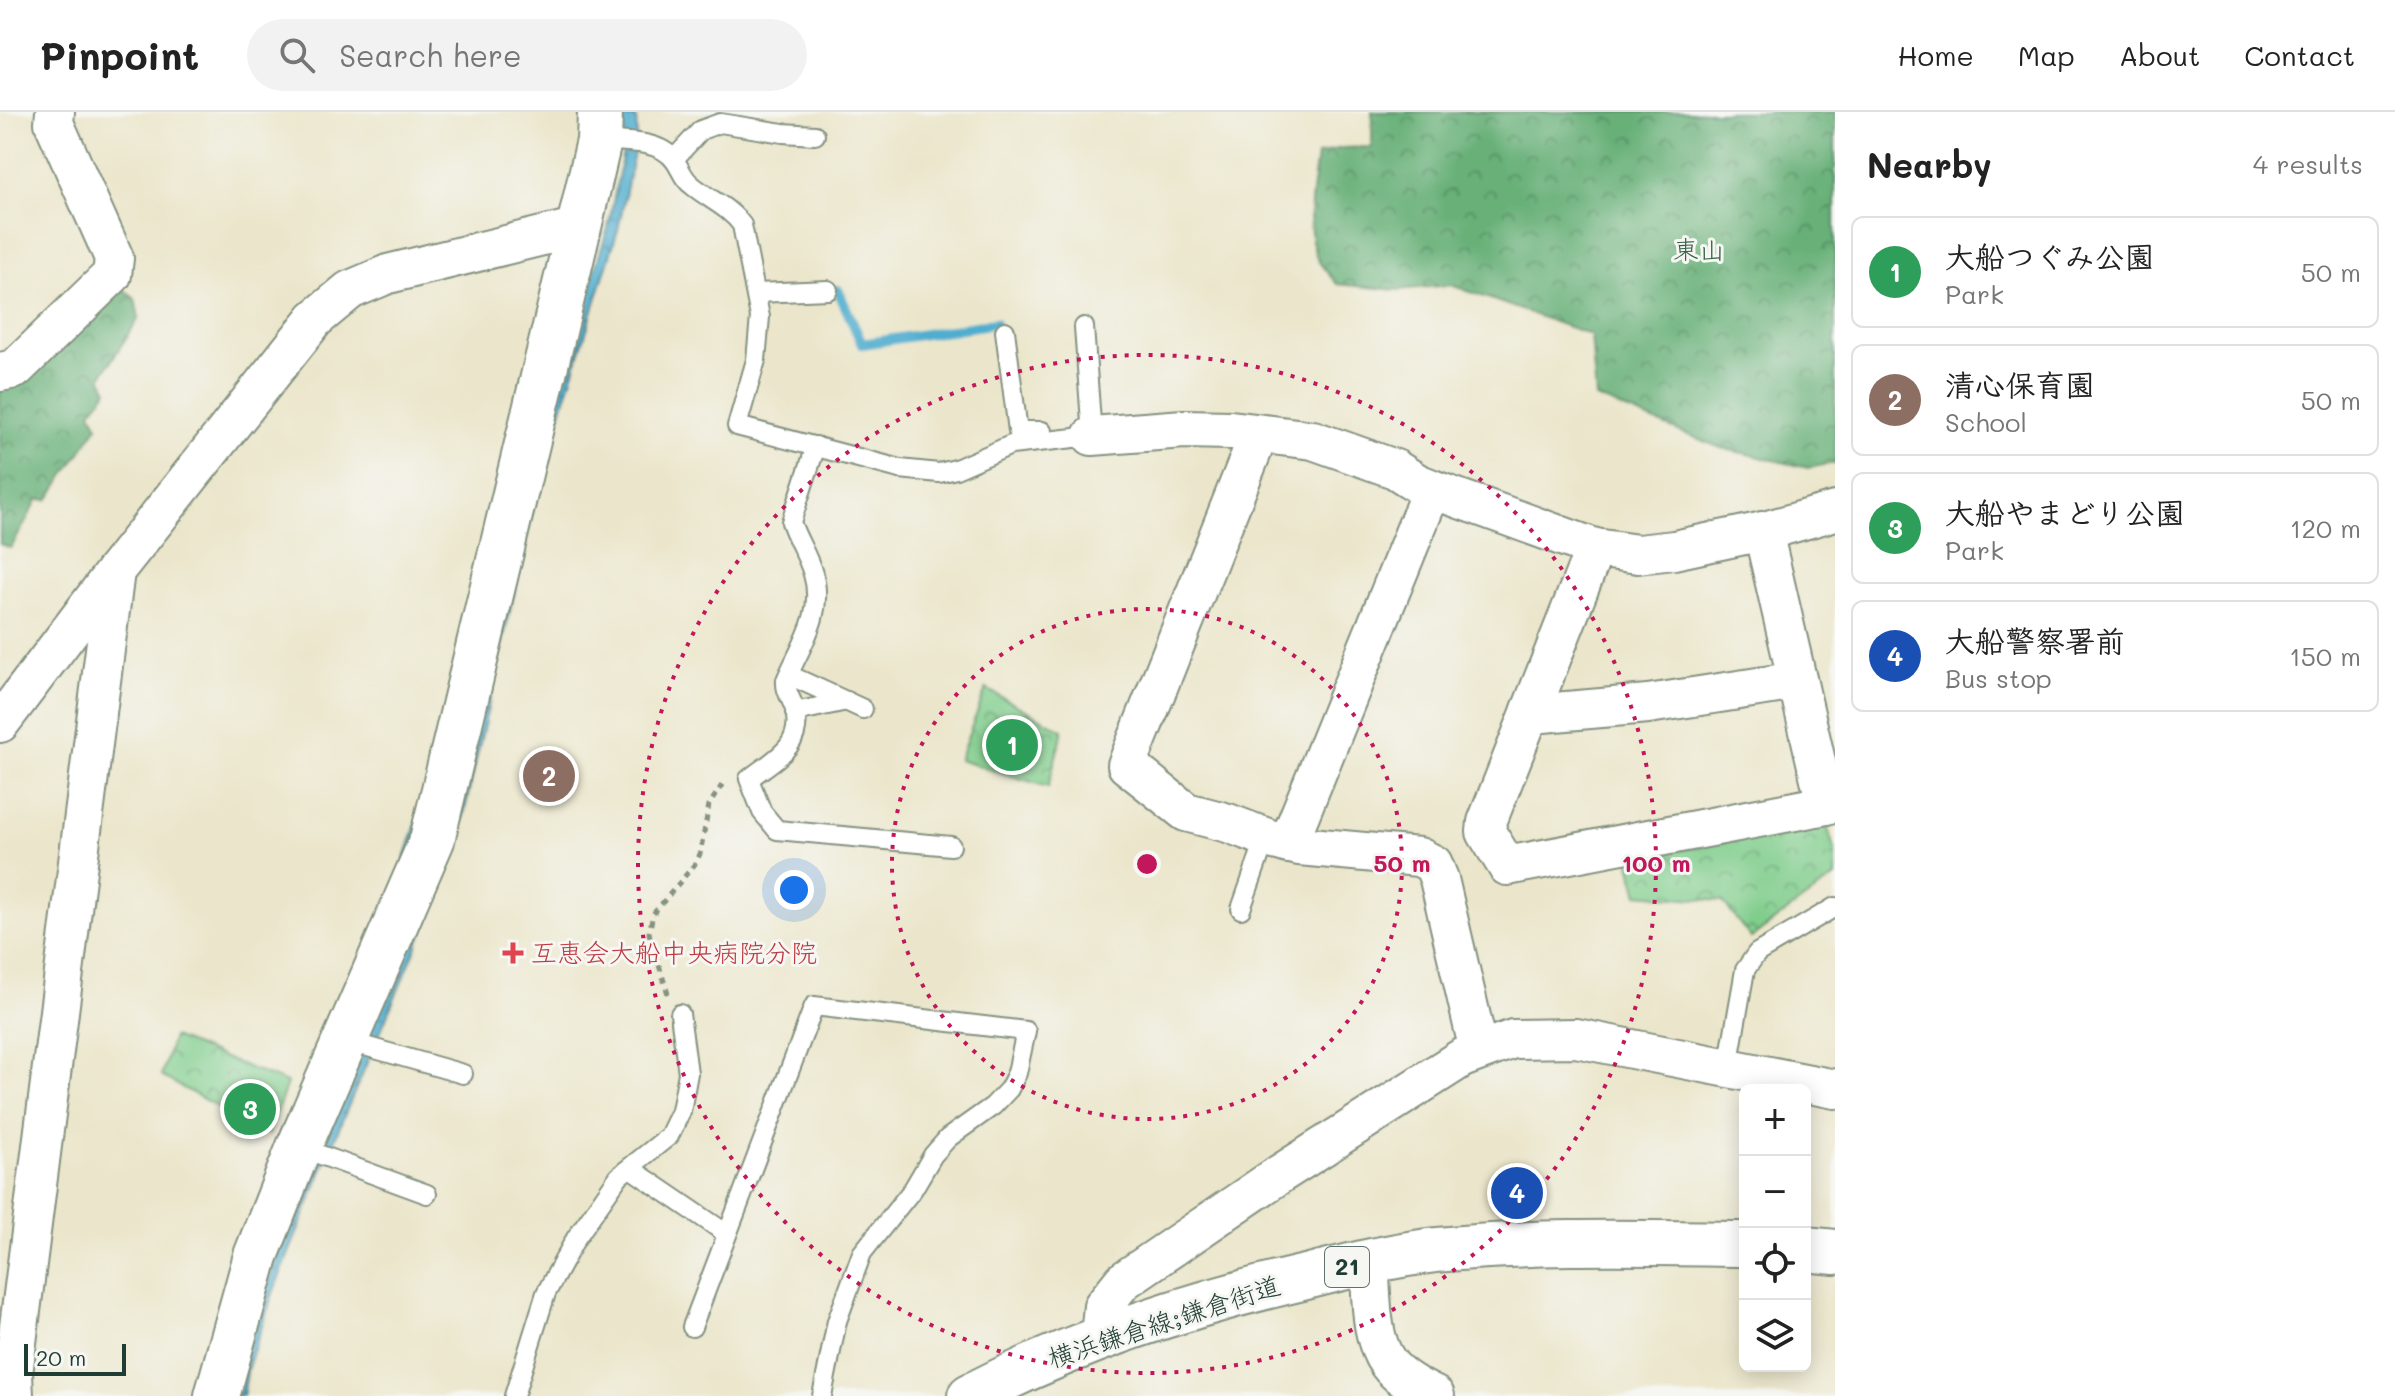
<!DOCTYPE html>
<meta charset="utf-8">
<style>
body{margin:0;font-family:Mali,"Klee One",sans-serif;background:#f2f2f2;color:#222}
.controls{position:absolute;right:24px;bottom:24px;display:grid;overflow:hidden;border-radius:12px;box-shadow:0 4px 20px #0003}
.controls button{width:72px;height:72px;display:grid;place-items:center;padding:0;border:0;border-bottom:2px solid #e0e0e0;background:#fff;color:#222;font:40px sans-serif}
.scale{position:absolute;left:24px;bottom:20px;width:102px;box-sizing:border-box;padding-left:8px;border:4px solid #1f3d34;border-top:0;font-size:22px;line-height:28px;white-space:nowrap;color:#1f3d34;-webkit-text-stroke:6px #f6f6f2;paint-order:stroke}
.you{position:absolute;left:794px;top:778px;width:28px;height:28px;margin:-20px;border:6px solid #fff;border-radius:50%;background:#1a73e8;box-shadow:0 0 0 12px #1a73e833}
.badge{display:grid;place-items:center;width:52px;height:52px;border-radius:50%;background:#2563eb;color:#fff;font-size:26px;font-weight:700}
.pin{position:absolute;translate:-50% -50%;border:4px solid #fff;box-shadow:0 2px 8px #0006}
.list{margin:0;padding:0;list-style:none}
h2{display:flex;justify-content:space-between;align-items:center;height:104px;margin:0;padding:0 32px;font-size:34px}
h2 small{font-size:26px;font-weight:400;color:#767676}
.list li{display:grid;grid-template-columns:52px 1fr auto;gap:24px;align-items:center;box-sizing:border-box;height:112px;margin:0 16px 16px;padding:0 16px;border:2px solid #e0e0e0;border-radius:12px}
.list b{display:block;font-size:30px;white-space:nowrap}
.list p{margin:0;font-size:26px;white-space:nowrap;color:#767676}
.list em{font-size:26px;font-style:normal;color:#767676}
.icon{flex:none;width:44px;height:44px;fill:none;stroke:currentColor;stroke-width:2;stroke-linecap:round;stroke-linejoin:round}
.map{position:relative;flex:none;width:1835px;height:1284px;overflow:hidden}
header{display:flex;align-items:center;gap:48px;box-sizing:border-box;height:112px;padding:0 40px;background:#fff;border-bottom:2px solid #e0e0e0}
header strong{font-size:38px}
nav{display:flex;gap:44px;margin-inline-start:auto;font-size:28px}
.search{width:560px;height:72px;background:#f2f2f2;display:flex;align-items:center;gap:20px;box-sizing:border-box;padding:0 28px;border-radius:44px;color:#767676;font-size:30px}
main{display:flex}
aside{flex:1;background:#fff}
.map>svg:first-child{display:block}
.forest{fill:url(#forest-crowns);stroke:#447656;stroke-width:2}
.park{fill:url(#park-crowns);stroke:#508560;stroke-width:2}
.water{fill:url(#water-ripples);stroke:#387582;stroke-width:2}
.lines{fill:none;stroke-linecap:round;stroke-linejoin:round}
.stream{stroke:#50adcf;stroke-width:10}
.service-casing{stroke:#859280;stroke-width:22}
.minor-casing{stroke:#859280;stroke-width:42}
.tertiary-casing{stroke:#859280;stroke-width:48}
.primary-casing{stroke:#859280;stroke-width:48}
.path{stroke:#859280;stroke-width:5;stroke-dasharray:6 6;stroke-linecap:butt}
.service{stroke:#fff;stroke-width:18}
.minor{stroke:#fff;stroke-width:38}
.tertiary{stroke:#fff;stroke-width:44}
.primary{stroke:#fff;stroke-width:44}
.ring{fill:none;stroke:#c2185b;stroke-width:4;stroke-dasharray:4 8}
.health-dot{fill:#e0444e;stroke:#f6f6f2;stroke-width:3}
.labels{text-anchor:middle;stroke-width:6;stroke-linejoin:round;paint-order:stroke}
.shield{fill:#f6f6f2;stroke:#60746d;stroke-width:2}
.shield-label{font-size:24px;font-weight:bold;fill:#1f3d34}
.park-label{font-size:26px;fill:#37614a;stroke:#f6f6f2}
.health-label{font-size:26px;fill:#be3a42;stroke:#f6f6f2;text-anchor:start}
.street-label{font-size:26px;fill:#1f3d34;stroke:#f6f6f2}
.centre{fill:#c2185b;stroke:#f6f6f2;stroke-width:4}
.ring-label{font-size:24px;text-anchor:middle;font-weight:bold;fill:#c2185b;stroke:#f6f6f2;stroke-width:6;stroke-linejoin:round;paint-order:stroke}
</style>
<header>
<strong>Pinpoint</strong>
<div class="search"><svg class="icon" aria-label="search" viewBox="0 0 24 24"><circle cx="10" cy="10" r="6"/><path d="M15 15l6 6"/></svg>Search here</div>
<nav><a>Home</a><a>Map</a><a>About</a><a>Contact</a></nav>
</header>
<main>
<div class="map">
<svg width="1835" height="1284" viewBox="0 0 1835 1284">
<defs>
<pattern id="forest-crowns" width="20" height="18" patternUnits="userSpaceOnUse" patternTransform="scale(2)"><rect width="20" height="18" fill="#68b078"/><path d="M2 6a3 3 0 1 1 6 0M12 15a3 3 0 1 1 6 0" fill="none" stroke="#559063"/></pattern>
<pattern id="park-crowns" width="20" height="18" patternUnits="userSpaceOnUse" patternTransform="scale(2)"><rect width="20" height="18" fill="#80cd8c"/><path d="M2 6a3 3 0 1 1 6 0M12 15a3 3 0 1 1 6 0" fill="none" stroke="#68a873"/></pattern>
<pattern id="water-ripples" width="26" height="14" patternUnits="userSpaceOnUse" patternTransform="scale(2)"><rect width="26" height="14" fill="#50adcf"/><path d="M2 4q2-2 4 0t4 0M15 11q2-2 4 0t4 0" fill="none" stroke="#428ea9"/></pattern>
</defs>
<rect width="100%" height="100%" fill="#f6f6f2"/>
<filter id="ink" filterUnits="userSpaceOnUse"><feTurbulence type="fractalNoise" baseFrequency=".0125" numOctaves="2"/><feDisplacementMap in="SourceGraphic" scale="16" xChannelSelector="R" yChannelSelector="G"/><feConvolveMatrix kernelMatrix="1 2 1 2 8 2 1 2 1" color-interpolation-filters="sRGB"/></filter>
<filter id="wash" filterUnits="userSpaceOnUse"><feTurbulence type="fractalNoise" baseFrequency=".006" numOctaves="4" result="noise"/><feDisplacementMap in="SourceGraphic" scale="32" xChannelSelector="R" yChannelSelector="G"/><feGaussianBlur stdDeviation="1.8" result="paint"/><feColorMatrix in="noise" values="0 0 0 0 0 0 0 0 0 0 0 0 0 0 0 0 0 1.4 0 .05"/><feComposite in="paint" operator="in"/></filter>
<g filter="url(#wash)">
<rect width="100%" height="100%" fill="#ebe6cb"/>
<g class="forest">
<path d="M 1372,0 L 1835,0 L 1835,351 L 1808,356 L 1721,336 L 1596,286 L 1591,223 L 1451,173 L 1396,178 L 1337,172 C 1331,164 1321,155 1317,146 C 1304,114 1313,76 1317,43 L 1341,36 L 1372,35 Z"/>
<polygon points="120,174 135,187 139,206 101,265 108,278 91,300 98,314 48,388 38,387 11,436 0,432 0,276"/>
</g>
<g class="park">
<polygon points="986,577 1063,618 1048,675 959,648"/>
<polygon points="1826,710 1835,740 1835,765 1751,826 1722,789 1638,782 1629,748"/>
<polygon points="173,925 287,971 269,1023 161,964"/>
</g>
<polygon class="water" points="622,0 636,0 637,26 618,118 539,370 463,706 423,820 342,1009 273,1181 248,1255 243,1284 232,1284 608,116 624,35"/>
<g class="lines">
<polyline class="stream" points="838,178 862,232 995,211"/>
</g>
</g>
<g filter="url(#ink)">
<g class="lines">
<g class="service-casing">
<g id="service">
<path d="M 599,29 C 623,30 660,27 675,49 C 682,59 683,67 693,74 C 709,87 730,96 742,113 L 760,205 L 756,248 L 737,314 L 900,357 L 939,361 L 956,357 L 1011,333 L 1092,324 L 1084,215"/>
<polyline points="674,47 701,18 720,11 783,21 815,23"/>
<polyline points="757,181 828,178"/>
<polyline points="1005,219 1018,319 1042,319"/>
<path d="M 816,334 L 791,410 C 797,428 808,444 813,462 C 825,501 801,533 786,568 C 785,580 792,587 795,598 C 804,636 772,648 749,667 L 762,700 L 777,718 L 951,734"/>
<polyline points="789,563 863,597"/>
<polyline points="795,600 847,589"/>
<polyline points="1241,797 1266,725"/>
<polyline points="347,929 463,962"/>
<polyline points="1728,955 1745,858 1757,841 1835,795"/>
<polyline points="299,1035 427,1082"/>
<polyline points="630,1056 727,1122"/>
<polyline points="692,1215 814,894 1026,919 1017,961 1009,977 993,994 948,1026 933,1043 913,1077 862,1141 837,1209 822,1284"/>
<polyline points="514,1284 546,1181 576,1126 619,1064 669,1024 681,999 688,961 680,902"/>
</g>
</g>
<g class="minor-casing">
<g id="minor">
<polyline points="0,260 15,257 112,163 114,146 54,11 55,0"/>
<polyline points="1259,322 1127,653 1186,700 1228,711 1270,727 1299,734 1419,745 1433,752 1439,767 1479,939"/>
<polyline points="1092,324 1184,317 1231,318 1313,328 1395,357 1417,371 1432,377 1595,436 1638,442 1674,438 1768,418 1835,399"/>
<polyline points="1595,436 1487,710 1486,720 1507,754 1826,693 1763,419"/>
<polyline points="1531,598 1543,601 1648,592 1797,569"/>
<polyline points="0,611 115,459 315,207 350,178 388,162 579,115"/>
<polyline points="1288,732 1432,377"/>
<path d="M 1369,1150 C 1372,1180 1369,1225 1388,1251 C 1399,1266 1418,1276 1435,1284"/>
<polyline points="1100,1225 1103,1194 1123,1169 1280,1062 1462,946 1513,927 1576,926 1835,977"/>
<polyline points="14,1284 13,1262 115,459"/>
</g>
</g>
<g class="tertiary-casing">
<polyline id="tertiary" points="217,1284 256,1144 299,1035 432,728 579,115 599,29 600,0"/>
</g>
<g class="primary-casing">
<g id="primary">
<polyline points="1805,1137 1835,1140"/>
<path d="M 970,1284 C 1077,1229 1189,1192 1306,1165 C 1349,1154 1392,1143 1436,1138 C 1539,1128 1642,1131 1745,1132"/>
</g>
</g>
<polyline class="path" points="668,882 649,821 653,802 695,752 700,742 709,693 724,670"/>
<use href="#service" class="service"/>
<use href="#minor" class="minor"/>
<use href="#tertiary" class="tertiary"/>
<use href="#primary" class="primary"/>
</g>
</g>
<g class="ring">
<circle cx="1147" cy="752" r="255"/>
<circle cx="1147" cy="752" r="509"/>
</g>
<path class="health-dot" d="M509 829h8v8h8v8h-8v8h-8v-8h-8v-8h8z"/>
<g class="labels">
<rect class="shield" x="1325" y="1135" width="44" height="40" rx="6"/>
<g class="shield-label">
<text x="1347" y="1163">21</text>
</g>
<g class="park-label">
<text x="1699" y="147">東山</text>
</g>
<g class="health-label">
<text x="531" y="850">互恵会大船中央病院分院</text>
</g>
<g class="street-label">
<text transform="translate(1164 1210) rotate(-18)" y="9">横浜鎌倉線;鎌倉街道</text>
</g>
</g>
<circle cx="1147" cy="752" r="12" class="centre"/>
<g class="ring-label">
<text x="1402" y="760">50 m</text>
<text x="1656" y="760">100 m</text>
</g>
</svg>
<div class="controls">
<button>+</button>
<button>−</button>
<button><svg class="icon" aria-label="locate" viewBox="0 0 24 24"><circle cx="12" cy="12" r="6"/><path d="M12 2v4M12 18v4M2 12h4M18 12h4"/></svg></button>
<button><svg class="icon" aria-label="layers" viewBox="0 0 24 24"><path d="M12 4l9 5-9 5-9-5zM3 14l9 5 9-5"/></svg></button>
</div>
<div class="scale">20 m</div>
<div class="you"></div>
<div class="pin badge" style="left:1012px;top:633px;background:#2e9e5b">1</div>
<div class="pin badge" style="left:549px;top:664px;background:#8d6e63">2</div>
<div class="pin badge" style="left:250px;top:997px;background:#2e9e5b">3</div>
<div class="pin badge" style="left:1517px;top:1081px;background:#1a4fb4">4</div>
</div>
<aside>
<h2>Nearby<small>4 results</small></h2>
<ul class="list">
<li><span class="badge" style="background:#2e9e5b">1</span><div><b>大船つぐみ公園</b><p>Park</p></div><em>50 m</em></li>
<li><span class="badge" style="background:#8d6e63">2</span><div><b>清心保育園</b><p>School</p></div><em>50 m</em></li>
<li><span class="badge" style="background:#2e9e5b">3</span><div><b>大船やまどり公園</b><p>Park</p></div><em>120 m</em></li>
<li><span class="badge" style="background:#1a4fb4">4</span><div><b>大船警察署前</b><p>Bus stop</p></div><em>150 m</em></li>
</ul>
</aside>
</main>
